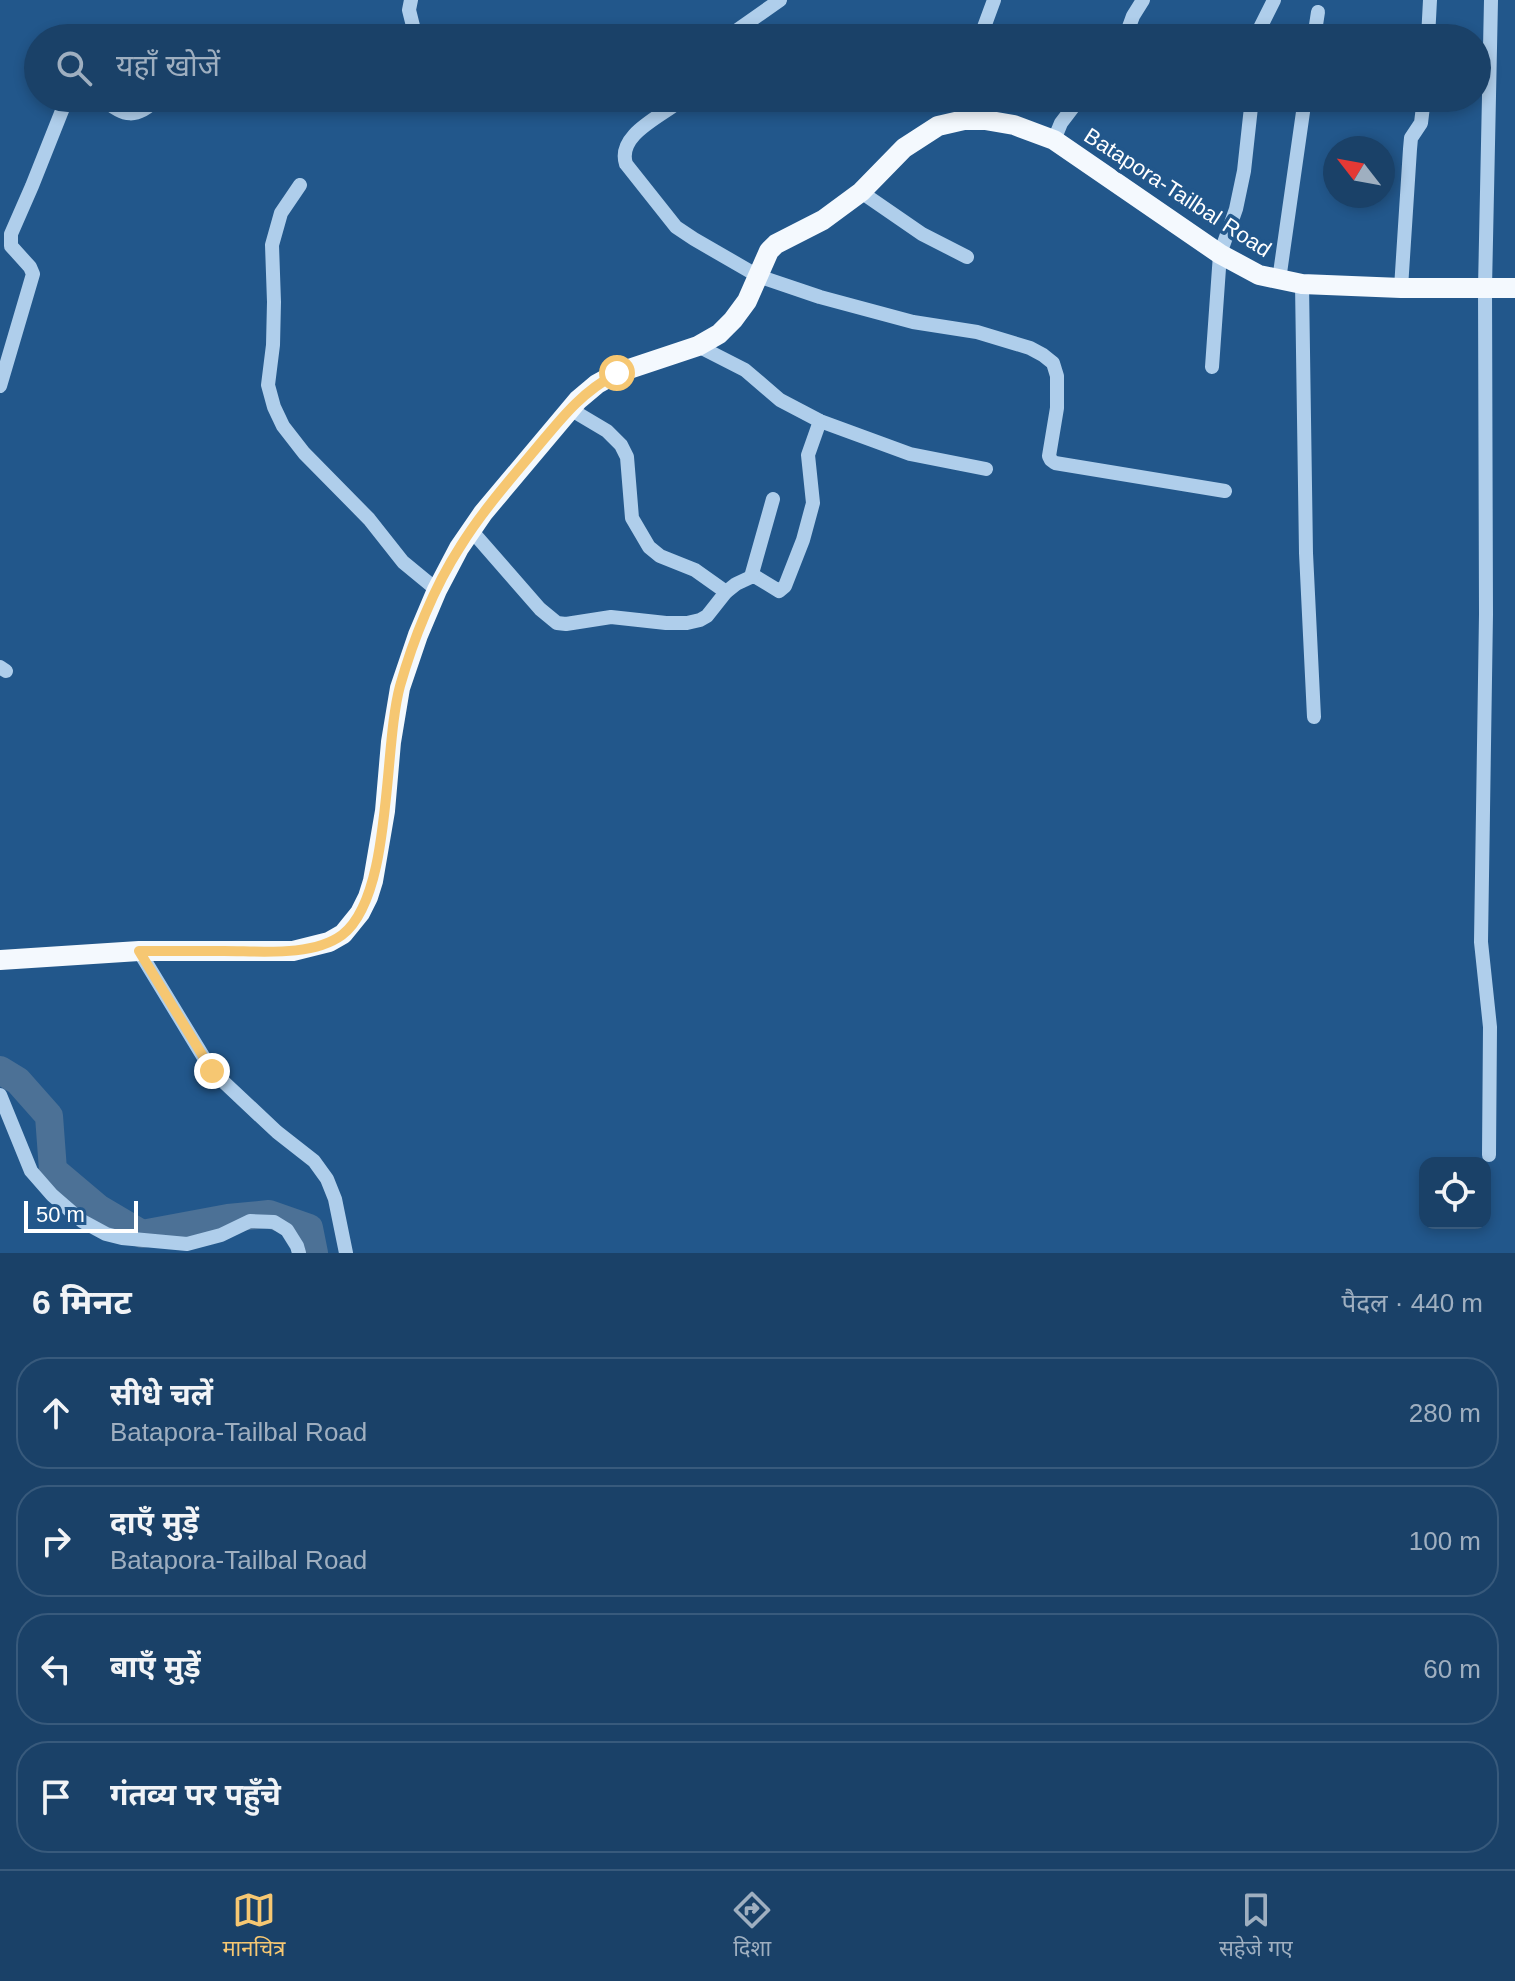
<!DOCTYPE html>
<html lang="hi">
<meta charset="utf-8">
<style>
body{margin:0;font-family:Arial,"Noto Sans Devanagari",sans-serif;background:#274c71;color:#f1f3f6}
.controls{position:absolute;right:24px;bottom:24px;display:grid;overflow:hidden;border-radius:16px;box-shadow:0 4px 12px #0003}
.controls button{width:72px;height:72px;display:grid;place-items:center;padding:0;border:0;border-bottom:2px solid #385a7c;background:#1a4168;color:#f1f3f6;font:40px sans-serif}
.compass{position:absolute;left:1323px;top:136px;width:72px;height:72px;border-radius:50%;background:#1a4168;box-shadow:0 4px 12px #0003;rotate:301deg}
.scale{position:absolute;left:24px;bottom:20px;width:114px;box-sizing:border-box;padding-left:8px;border:4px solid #fff;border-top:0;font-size:22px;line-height:28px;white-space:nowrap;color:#fff;-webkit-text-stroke:6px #22578b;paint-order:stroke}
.stop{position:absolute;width:24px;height:24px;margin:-18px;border:6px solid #f6c772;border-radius:50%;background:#fff}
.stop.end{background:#f6c772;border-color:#fff;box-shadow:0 2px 8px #0008}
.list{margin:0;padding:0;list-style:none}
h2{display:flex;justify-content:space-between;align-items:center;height:104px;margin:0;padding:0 32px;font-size:34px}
h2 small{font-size:26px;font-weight:400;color:#9fafc0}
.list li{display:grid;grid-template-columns:52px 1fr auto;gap:24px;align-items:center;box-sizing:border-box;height:112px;margin:0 16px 16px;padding:0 16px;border:2px solid #385a7c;border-radius:32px}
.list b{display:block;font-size:30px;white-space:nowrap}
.list p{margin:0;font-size:26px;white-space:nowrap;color:#9fafc0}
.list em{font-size:26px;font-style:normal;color:#9fafc0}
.icon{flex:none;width:44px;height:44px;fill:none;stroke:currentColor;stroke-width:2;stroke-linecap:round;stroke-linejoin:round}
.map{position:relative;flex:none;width:1515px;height:1253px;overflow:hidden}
.search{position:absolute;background:#1a4168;box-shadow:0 4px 12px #0003;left:24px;right:24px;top:24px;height:88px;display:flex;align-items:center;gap:20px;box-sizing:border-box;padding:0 28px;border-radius:44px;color:#9fafc0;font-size:30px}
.sheet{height:616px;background:#1a4168}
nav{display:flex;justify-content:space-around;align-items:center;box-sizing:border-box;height:112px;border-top:2px solid #385a7c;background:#1a4168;font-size:22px;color:#9fafc0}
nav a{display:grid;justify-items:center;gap:4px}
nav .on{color:#f6c772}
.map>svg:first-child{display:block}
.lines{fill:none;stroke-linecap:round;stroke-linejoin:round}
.river{stroke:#4c7196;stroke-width:28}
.minor{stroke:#afceeb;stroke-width:14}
.major{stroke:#f4f9fe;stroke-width:20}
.route{stroke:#f6c772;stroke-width:10}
.labels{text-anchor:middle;stroke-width:7;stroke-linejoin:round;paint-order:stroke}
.street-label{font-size:22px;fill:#fff;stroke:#22578b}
</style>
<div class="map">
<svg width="1515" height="1253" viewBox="0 0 1515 1253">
<rect width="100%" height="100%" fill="#22578b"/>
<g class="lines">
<polyline class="river" points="0,1070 18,1081 49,1116 53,1170 98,1208 142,1234 228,1218 269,1214 309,1228 314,1253"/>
<g class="minor">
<polyline points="411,0 409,10 416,38"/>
<polyline points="726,38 780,0"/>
<polyline points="980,38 994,0"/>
<polyline points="1125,38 1133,16 1143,0"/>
<polyline points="1255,38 1274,0"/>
<polyline points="1314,38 1318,12"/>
<polyline points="1428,38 1430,0"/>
<path d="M 102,98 C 123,117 137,120 158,98"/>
<path d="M 683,98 C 666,115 616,133 626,164 L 676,227 L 694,239 L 758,276 L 820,297 L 913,322 L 977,332 L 1030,348 L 1043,355 L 1053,363 L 1057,376 L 1057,408 L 1049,456 L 1051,460 L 1055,463 L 1225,491"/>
<polyline points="967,98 972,107 985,120"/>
<polyline points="1054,140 1061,123 1080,98"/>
<polyline points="300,185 281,213 272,245 274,302 273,345 268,385 274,407 283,426 304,453 369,519 403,562 437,590"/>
<polyline points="861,192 922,234 967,257"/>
<polyline points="1279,280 1305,98"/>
<polyline points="1302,284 1306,553 1314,717"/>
<polyline points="1401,288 1410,149 1411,138 1421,123 1424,98"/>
<polyline points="698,346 745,370 780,400 820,421 910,454 986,469"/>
<polyline points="1212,367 1220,254 1236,209 1244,171 1252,98"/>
<polyline points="0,386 33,274 30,267 11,246 11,234 32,186 67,98"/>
<polyline points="570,409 607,431 621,445 627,457 632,518 649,547 660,556 695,570 726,592"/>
<polyline points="471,530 540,609 557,623 566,624 611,617 666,623 687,623 700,620 707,616 726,592 736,584 751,577 756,577 779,591 785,586 803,540 813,503 808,455 820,421"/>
<polyline points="751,577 773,499"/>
<polyline points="0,667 6,671"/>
<polyline points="139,951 212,1071 277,1132 314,1161 327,1179 335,1199 346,1253"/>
<polyline points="0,1095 31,1171 52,1195 82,1221 106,1234 122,1238 187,1244 221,1235 250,1221 274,1222 287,1230 297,1246 299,1253"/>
<polyline points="1489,1155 1490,1027 1481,942 1486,614 1485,288 1491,0"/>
</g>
<polyline class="major" points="0,960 139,951 293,951 329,942 343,934 360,913 368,897 373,881 385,811 391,742 400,688 418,635 437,590 459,548 483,513 578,400 597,384 617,373 698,346 719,334 733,320 747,301 769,251 776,244 823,220 861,192 904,148 938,126 964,120 985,120 1014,125 1054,140 1220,254 1259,275 1302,284 1401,288 1515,288"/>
</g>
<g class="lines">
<path class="route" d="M 212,1071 L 139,951 C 167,951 196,951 224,951 C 260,951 312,957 342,935 C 393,896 383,748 400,686 C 413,640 434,587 460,547 C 481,513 508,482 534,451 C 561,419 579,394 617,373"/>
</g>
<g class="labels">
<g class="street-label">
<text transform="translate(1178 192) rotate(33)" y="8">Batapora-Tailbal Road</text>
</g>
</g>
</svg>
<div class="controls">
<button><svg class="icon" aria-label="locate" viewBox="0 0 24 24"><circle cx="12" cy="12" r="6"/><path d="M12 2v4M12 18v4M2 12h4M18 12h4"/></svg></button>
</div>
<svg class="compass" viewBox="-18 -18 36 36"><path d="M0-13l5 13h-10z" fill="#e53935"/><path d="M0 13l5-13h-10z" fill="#9fafc0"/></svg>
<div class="scale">50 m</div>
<div class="stop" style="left:617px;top:373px"></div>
<div class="stop end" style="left:212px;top:1071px"></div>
<div class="search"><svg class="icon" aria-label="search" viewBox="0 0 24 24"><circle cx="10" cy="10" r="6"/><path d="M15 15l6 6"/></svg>यहाँ खोजें</div>
</div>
<section class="sheet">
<h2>6 मिनट<small>पैदल · 440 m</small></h2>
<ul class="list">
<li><svg class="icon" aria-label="ahead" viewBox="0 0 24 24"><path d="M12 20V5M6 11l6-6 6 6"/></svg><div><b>सीधे चलें</b><p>Batapora-Tailbal Road</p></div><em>280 m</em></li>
<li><svg class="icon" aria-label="right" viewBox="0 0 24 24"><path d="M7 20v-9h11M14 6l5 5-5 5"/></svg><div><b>दाएँ मुड़ें</b><p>Batapora-Tailbal Road</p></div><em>100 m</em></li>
<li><svg class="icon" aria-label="left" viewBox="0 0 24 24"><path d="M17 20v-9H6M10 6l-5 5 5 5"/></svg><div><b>बाएँ मुड़ें</b></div><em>60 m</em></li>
<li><svg class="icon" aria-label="arrive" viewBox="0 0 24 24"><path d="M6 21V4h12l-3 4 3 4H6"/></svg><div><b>गंतव्य पर पहुँचे</b></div></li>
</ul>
</section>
<nav>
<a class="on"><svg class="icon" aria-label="map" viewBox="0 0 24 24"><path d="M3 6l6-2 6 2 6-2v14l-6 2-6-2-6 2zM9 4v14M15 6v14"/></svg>मानचित्र</a>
<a><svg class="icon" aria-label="directions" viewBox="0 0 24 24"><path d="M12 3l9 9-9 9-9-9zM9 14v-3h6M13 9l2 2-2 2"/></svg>दिशा</a>
<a><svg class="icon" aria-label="saved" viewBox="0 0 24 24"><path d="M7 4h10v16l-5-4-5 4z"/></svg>सहेजे गए</a>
</nav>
